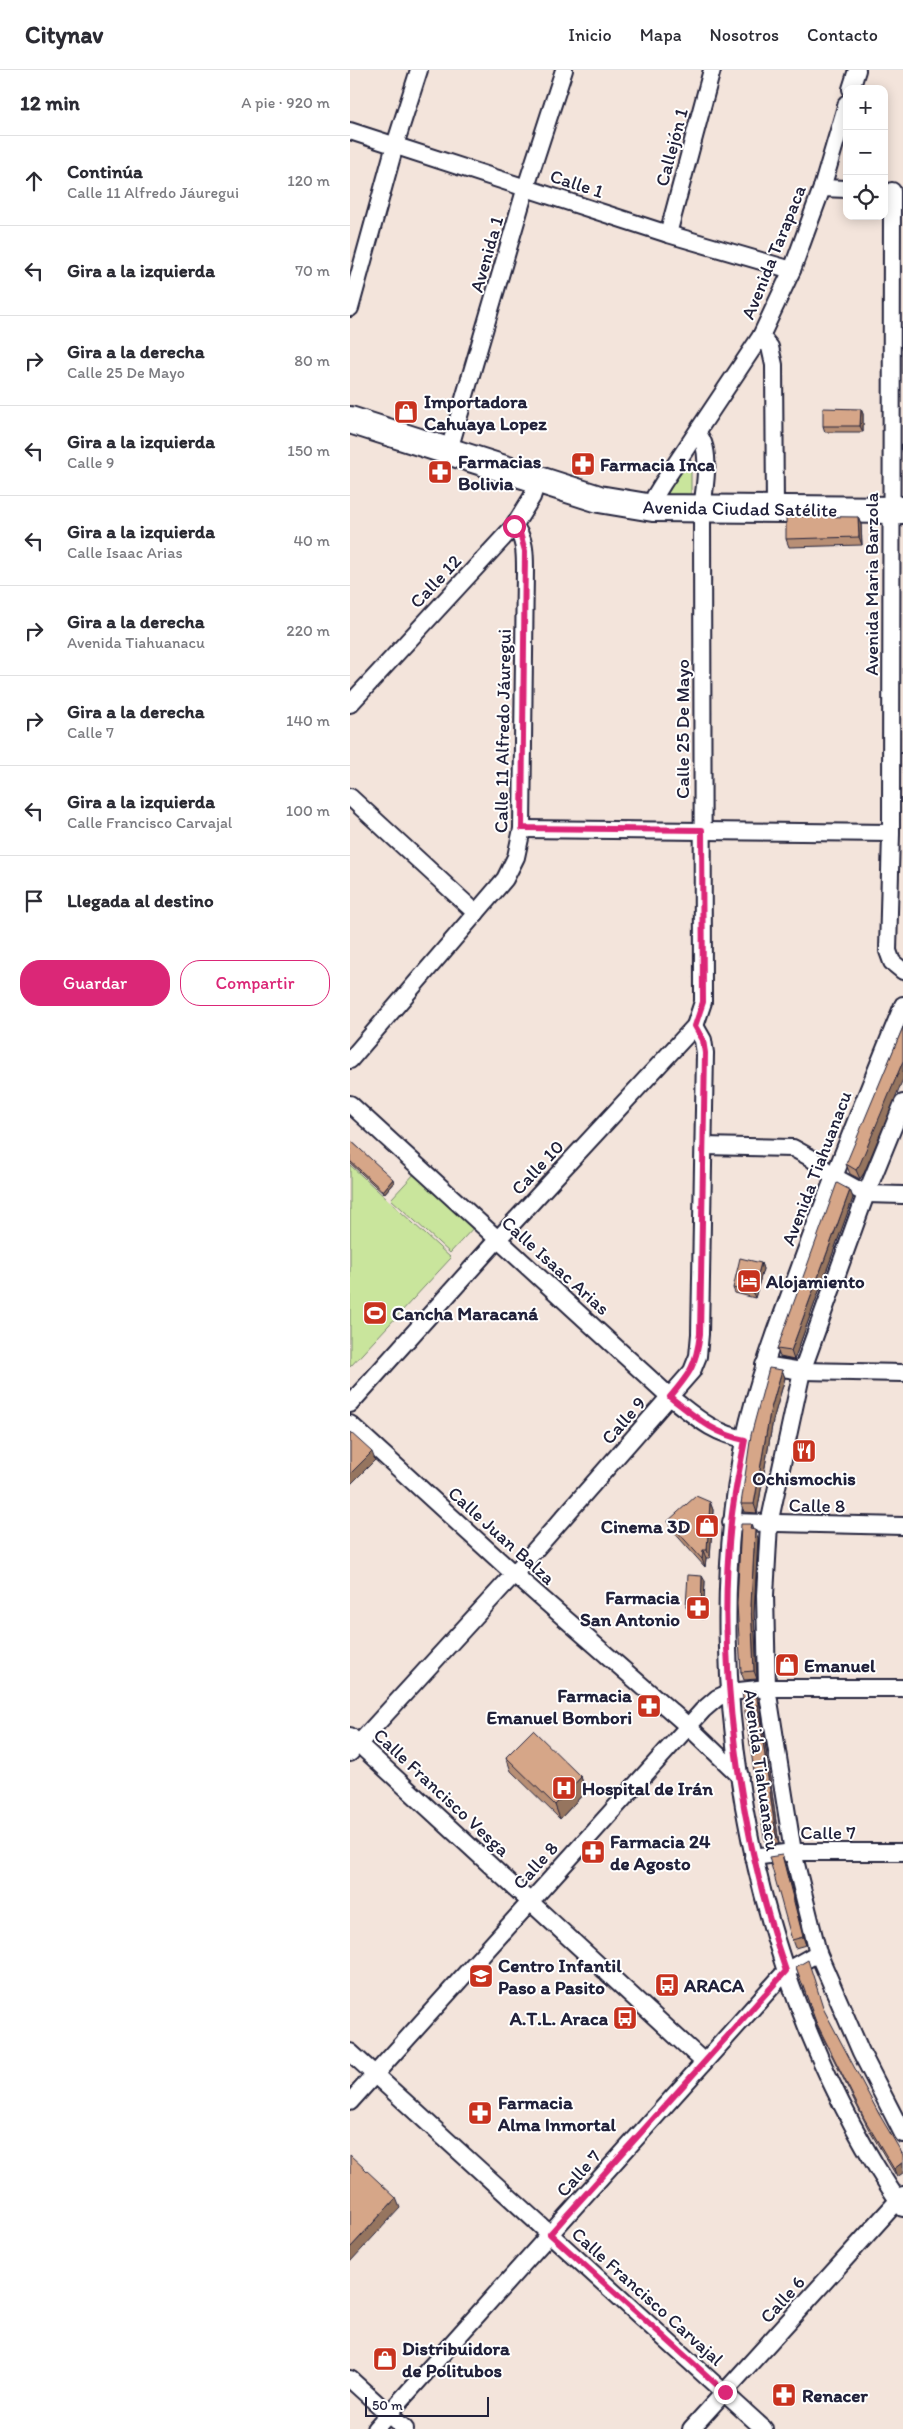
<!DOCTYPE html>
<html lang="es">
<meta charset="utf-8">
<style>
body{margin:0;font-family:Itim,sans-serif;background:#f7f7f7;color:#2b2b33}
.controls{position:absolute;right:15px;top:15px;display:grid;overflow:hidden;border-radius:10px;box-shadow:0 2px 12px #0003}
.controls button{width:45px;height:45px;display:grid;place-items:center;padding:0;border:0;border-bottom:1px solid #e1e1e2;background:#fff;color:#2b2b33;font:25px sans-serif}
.scale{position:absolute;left:15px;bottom:12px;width:124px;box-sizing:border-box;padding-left:5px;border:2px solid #22223b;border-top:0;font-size:14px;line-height:18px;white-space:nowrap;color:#22223b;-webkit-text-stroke:4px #fff;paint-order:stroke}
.stop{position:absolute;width:15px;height:15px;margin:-11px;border:4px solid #db2777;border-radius:50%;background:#fff}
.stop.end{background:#db2777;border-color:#fff;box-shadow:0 1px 5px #0008}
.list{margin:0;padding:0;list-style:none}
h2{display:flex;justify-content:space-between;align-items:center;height:65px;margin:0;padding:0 20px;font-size:21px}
h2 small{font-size:16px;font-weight:400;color:#7c7c81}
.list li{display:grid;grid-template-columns:32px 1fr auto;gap:15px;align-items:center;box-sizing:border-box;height:90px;padding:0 20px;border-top:1px solid #e1e1e2}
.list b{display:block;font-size:19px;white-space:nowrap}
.list p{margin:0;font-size:16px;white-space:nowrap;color:#7c7c81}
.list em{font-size:16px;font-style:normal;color:#7c7c81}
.actions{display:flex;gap:10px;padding:15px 20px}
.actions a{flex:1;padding:11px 0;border:1px solid #db2777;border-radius:20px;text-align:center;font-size:18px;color:#db2777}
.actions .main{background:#db2777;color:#fff}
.icon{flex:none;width:28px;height:28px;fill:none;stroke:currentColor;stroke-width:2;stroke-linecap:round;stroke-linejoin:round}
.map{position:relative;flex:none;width:553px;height:2359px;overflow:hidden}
header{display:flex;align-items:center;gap:30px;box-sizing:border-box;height:70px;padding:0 25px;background:#fff;border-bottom:1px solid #e1e1e2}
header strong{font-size:24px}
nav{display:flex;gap:28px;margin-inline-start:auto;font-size:18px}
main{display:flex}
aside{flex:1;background:#fff}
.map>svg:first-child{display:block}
.green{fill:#c9e59c;stroke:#76846c}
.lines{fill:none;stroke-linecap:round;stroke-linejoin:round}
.street-casing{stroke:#22223b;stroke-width:20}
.primary-casing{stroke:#22223b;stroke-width:30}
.street{stroke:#fff;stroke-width:16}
.primary{stroke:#fff;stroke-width:26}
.wall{fill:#b88f75;stroke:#22223b}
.shaded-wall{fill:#96745f;stroke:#22223b}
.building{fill:#d6a688;stroke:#22223b}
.route{stroke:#db2777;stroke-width:6}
.labels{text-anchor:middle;stroke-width:4;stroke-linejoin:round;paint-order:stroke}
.street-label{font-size:19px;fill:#22223b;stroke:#fff}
.poi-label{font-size:19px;font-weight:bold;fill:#22223b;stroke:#fff;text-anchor:start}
</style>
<header>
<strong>Citynav</strong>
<nav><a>Inicio</a><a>Mapa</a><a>Nosotros</a><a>Contacto</a></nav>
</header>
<main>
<aside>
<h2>12 min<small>A pie · 920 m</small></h2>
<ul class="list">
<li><svg class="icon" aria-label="ahead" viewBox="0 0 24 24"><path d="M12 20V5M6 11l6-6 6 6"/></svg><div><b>Continúa</b><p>Calle 11 Alfredo Jáuregui</p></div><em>120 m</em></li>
<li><svg class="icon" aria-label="left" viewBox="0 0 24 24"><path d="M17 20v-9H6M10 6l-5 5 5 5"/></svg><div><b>Gira a la izquierda</b></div><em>70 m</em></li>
<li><svg class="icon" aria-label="right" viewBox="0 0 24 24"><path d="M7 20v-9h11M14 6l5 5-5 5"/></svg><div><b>Gira a la derecha</b><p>Calle 25 De Mayo</p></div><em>80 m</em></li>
<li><svg class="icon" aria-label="left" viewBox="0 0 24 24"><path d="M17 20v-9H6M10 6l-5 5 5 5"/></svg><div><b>Gira a la izquierda</b><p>Calle 9</p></div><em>150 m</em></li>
<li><svg class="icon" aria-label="left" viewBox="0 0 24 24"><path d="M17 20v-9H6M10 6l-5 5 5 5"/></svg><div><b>Gira a la izquierda</b><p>Calle Isaac Arias</p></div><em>40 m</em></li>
<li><svg class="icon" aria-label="right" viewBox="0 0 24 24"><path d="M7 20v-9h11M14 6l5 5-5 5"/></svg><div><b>Gira a la derecha</b><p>Avenida Tiahuanacu</p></div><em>220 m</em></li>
<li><svg class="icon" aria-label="right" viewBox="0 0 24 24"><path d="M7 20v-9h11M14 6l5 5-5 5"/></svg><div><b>Gira a la derecha</b><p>Calle 7</p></div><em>140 m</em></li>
<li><svg class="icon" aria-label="left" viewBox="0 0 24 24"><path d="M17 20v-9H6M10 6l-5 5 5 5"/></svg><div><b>Gira a la izquierda</b><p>Calle Francisco Carvajal</p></div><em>100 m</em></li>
<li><svg class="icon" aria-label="arrive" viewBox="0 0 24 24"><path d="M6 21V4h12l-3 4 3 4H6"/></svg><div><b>Llegada al destino</b></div></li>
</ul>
<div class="actions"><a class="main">Guardar</a><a>Compartir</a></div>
</aside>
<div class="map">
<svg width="553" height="2359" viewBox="0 0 553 2359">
<rect width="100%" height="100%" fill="#f3e4db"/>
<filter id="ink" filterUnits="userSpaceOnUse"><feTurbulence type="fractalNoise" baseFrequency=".02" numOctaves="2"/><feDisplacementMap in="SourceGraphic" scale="10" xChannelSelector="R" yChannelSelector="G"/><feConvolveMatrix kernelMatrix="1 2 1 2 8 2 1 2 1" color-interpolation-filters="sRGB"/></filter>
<g filter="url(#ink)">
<g class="green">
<path d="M 341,390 L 341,428 L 314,426 Z"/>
<path d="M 0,1095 L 101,1188 L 0,1297 Z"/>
<path d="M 66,1102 L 125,1156 L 100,1183 L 41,1129 Z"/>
</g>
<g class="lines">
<defs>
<g id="street">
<path d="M 501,19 L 507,0"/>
<path d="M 0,61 L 318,164 L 442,200"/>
<path d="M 472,118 L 497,119"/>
<path d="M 542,121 L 541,763 L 538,881 L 542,892 L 553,901"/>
<path d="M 318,164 L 362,0"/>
<path d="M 0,238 L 45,75 L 69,0"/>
<path d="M 411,266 L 420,277 L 424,295 L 425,440"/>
<path d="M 99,380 L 176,117 L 214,0"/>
<path d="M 303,438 L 305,426 L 313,413 L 411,266 L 442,200 L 472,118 L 497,33"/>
<path d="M 0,634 L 164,456 L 182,427 L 188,408"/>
<path d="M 0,727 L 126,843"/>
<path d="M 172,759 L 541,763"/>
<path d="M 553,935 C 516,1025 479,1116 446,1208 C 426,1261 406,1315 394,1371 C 345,1625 407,1925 553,2138"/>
<path d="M 0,990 L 155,809 L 166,787 L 172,759 L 175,499 C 175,483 175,468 164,456"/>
<path d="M 553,1033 L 516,1124 L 452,1301 L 419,1454 L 415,1525 L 417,1618 L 443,1782 L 468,1883 L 511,1982 L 553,2064"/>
<path d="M 0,1034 L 320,1327 C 346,1347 362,1363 395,1369"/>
<path d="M 354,1076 L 443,1078 L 461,1088 L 483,1106 L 516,1124 L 553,1125"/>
<path d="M 414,1295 L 452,1301 L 553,1303"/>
<path d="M 0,1334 L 148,1169 L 345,956 L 353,932 L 352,440 C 354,419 363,378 347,363"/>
<path d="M 0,1354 L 164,1504 L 339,1657 L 390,1706"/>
<path d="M 381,1452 L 553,1456"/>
<path d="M 0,1666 L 354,1992"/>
<path d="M 0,1683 L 164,1504 L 342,1301 L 348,1286 L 350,1264 L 355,983 L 353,970 L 345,956"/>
<path d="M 403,1787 L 443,1782 L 553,1782"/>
<path d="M 0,1982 L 414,2359"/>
<path d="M 0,2032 L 353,1640 L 367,1628 L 380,1622 L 417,1618 L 553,1618"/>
<path d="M 0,2309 L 55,2359"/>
<path d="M 25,2359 L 436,1901 L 468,1883"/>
<path d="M 341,2359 L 553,2125"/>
</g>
<path id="primary" d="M 0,350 L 249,429 L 303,438 L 553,440"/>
</defs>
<use href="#street" class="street-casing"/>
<use href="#primary" class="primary-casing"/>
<use href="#street" class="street"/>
<use href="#primary" class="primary"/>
</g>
<g class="wall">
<path d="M 511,339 L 513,344 L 513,362 L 475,362 L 473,356 Z"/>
<path d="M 508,447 L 511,455 L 512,475 L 439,477 L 436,469 Z"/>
<path d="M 0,1070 L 44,1112 L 34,1124 L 0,1093 Z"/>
<path d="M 496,1094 L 514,1103 L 510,1109 L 500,1104 Z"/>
<path d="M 500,1120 L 503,1128 L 444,1290 L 430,1287 L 427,1279 Z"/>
<path d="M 411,1193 L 413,1199 L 405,1228 L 385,1223 L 383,1218 Z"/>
<path d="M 432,1300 L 435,1308 L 423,1350 L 407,1443 L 394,1442 L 391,1434 Z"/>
<path d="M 360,1432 L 363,1440 L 360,1488 L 356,1488 L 355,1497 L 321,1459 L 318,1451 Z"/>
<path d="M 401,1454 L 403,1460 L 408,1468 L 404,1543 L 407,1609 L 394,1610 L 391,1602 Z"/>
<path d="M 355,1511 L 353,1549 L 338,1541 L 336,1536 Z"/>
<path d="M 409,1629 L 429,1774 L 417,1775 L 414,1767 Z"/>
<path d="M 156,1687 L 231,1707 L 236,1721 L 210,1749 L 161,1701 Z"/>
<path d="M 432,1785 L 435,1793 L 456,1875 L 445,1878 L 442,1870 Z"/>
<path d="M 446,1897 L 529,2044 L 547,2107 L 518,2058 L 469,1960 Z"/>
</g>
<g class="shaded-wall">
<path d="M 511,339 L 513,344 L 513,362 L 510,356 Z"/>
<path d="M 508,447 L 511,455 L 512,475 L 509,467 Z"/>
<path d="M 553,991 L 553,1009 L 514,1103 L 510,1109 L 506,1100 Z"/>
<path d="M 43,1109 L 44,1112 L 34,1124 L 33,1121 Z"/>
<path d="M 500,1120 L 503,1128 L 444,1290 L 441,1281 Z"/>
<path d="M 411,1193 L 413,1199 L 405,1228 L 403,1223 Z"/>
<path d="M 432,1300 L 435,1308 L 423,1350 L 407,1443 L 404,1434 L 420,1342 Z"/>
<path d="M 22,1382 L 25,1390 L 0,1415 L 0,1404 Z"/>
<path d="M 360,1432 L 363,1440 L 360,1488 L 357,1480 Z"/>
<path d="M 405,1460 L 408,1468 L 404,1543 L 407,1609 L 404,1601 L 401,1535 Z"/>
<path d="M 353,1480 L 356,1488 L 355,1497 L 352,1489 Z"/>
<path d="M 352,1506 L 355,1511 L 353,1549 L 351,1543 Z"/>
<path d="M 406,1621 L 409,1629 L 429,1774 L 426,1766 Z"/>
<path d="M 231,1707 L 236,1721 L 210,1749 L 205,1735 Z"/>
<path d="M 432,1785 L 435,1793 L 456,1875 L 453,1867 Z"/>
<path d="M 553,2092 L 553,2103 L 547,2107 L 544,2099 Z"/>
<path d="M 46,2128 L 50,2138 L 0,2192 L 0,2178 Z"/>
</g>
<g class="building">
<path d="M 473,338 L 511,339 L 510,356 L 473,356 Z"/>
<path d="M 436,446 L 508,447 L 509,467 L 436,469 Z"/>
<path d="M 553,957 L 553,991 L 510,1094 L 506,1100 L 496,1094 Z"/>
<path d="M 0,1070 L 43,1109 L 33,1121 L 0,1091 Z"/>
<path d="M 487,1113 L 500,1120 L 441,1281 L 427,1279 Z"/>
<path d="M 390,1188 L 411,1193 L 403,1223 L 383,1218 Z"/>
<path d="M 419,1298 L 432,1300 L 420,1342 L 404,1434 L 391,1434 L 401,1365 Z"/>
<path d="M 0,1362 L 22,1382 L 0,1404 Z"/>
<path d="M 346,1426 L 360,1432 L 357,1480 L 353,1480 L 352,1489 L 318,1451 Z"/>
<path d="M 391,1454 L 401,1454 L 400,1459 L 405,1460 L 401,1535 L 404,1601 L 391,1602 L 387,1534 Z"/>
<path d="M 338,1505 L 352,1506 L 351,1543 L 336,1536 Z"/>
<path d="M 406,1621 L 426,1766 L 414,1767 L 392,1622 Z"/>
<path d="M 183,1660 L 231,1707 L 205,1735 L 156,1687 Z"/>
<path d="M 432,1785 L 453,1867 L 442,1870 L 419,1787 Z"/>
<path d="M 458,1890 L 474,1940 L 529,2044 L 553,2085 L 553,2092 L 544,2099 L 515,2050 L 466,1952 L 446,1897 Z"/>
<path d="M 0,2085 L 46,2128 L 0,2178 Z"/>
</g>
</g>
<g class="lines" filter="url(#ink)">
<path class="route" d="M 164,456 L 170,463 L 175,481 L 172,758 L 352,760 L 353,932 L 345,956 L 353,970 L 355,983 L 350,1264 C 346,1296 340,1303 320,1327 C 346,1347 362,1363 395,1370 C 390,1397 384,1424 381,1452 C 366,1595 389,1765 436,1901 L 200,2164 L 375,2322"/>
</g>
<defs>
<symbol id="shop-square" viewBox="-11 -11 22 22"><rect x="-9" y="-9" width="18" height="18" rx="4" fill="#c8321e" stroke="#fff"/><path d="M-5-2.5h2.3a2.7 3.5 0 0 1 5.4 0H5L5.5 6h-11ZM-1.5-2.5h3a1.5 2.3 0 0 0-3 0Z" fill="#fff"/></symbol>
<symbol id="pharmacy-square" viewBox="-11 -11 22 22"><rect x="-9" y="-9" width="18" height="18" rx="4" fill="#c8321e" stroke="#fff"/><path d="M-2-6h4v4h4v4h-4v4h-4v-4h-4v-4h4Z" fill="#fff"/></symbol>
<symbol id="hotel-square" viewBox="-11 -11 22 22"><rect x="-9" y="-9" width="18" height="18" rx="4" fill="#c8321e" stroke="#fff"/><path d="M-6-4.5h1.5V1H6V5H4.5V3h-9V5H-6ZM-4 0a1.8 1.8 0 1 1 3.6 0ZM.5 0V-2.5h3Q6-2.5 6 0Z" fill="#fff"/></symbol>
<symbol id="stadium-square" viewBox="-11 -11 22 22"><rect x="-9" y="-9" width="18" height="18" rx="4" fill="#c8321e" stroke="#fff"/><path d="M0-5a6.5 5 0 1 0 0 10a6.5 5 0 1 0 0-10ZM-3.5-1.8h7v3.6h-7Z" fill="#fff"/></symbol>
<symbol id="restaurant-square" viewBox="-11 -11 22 22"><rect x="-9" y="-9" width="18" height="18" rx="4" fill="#c8321e" stroke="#fff"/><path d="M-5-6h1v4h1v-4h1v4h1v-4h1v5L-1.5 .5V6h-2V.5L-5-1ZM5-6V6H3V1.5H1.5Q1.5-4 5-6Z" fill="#fff"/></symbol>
<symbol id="hospital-square" viewBox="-11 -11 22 22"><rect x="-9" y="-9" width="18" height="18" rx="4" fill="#c8321e" stroke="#fff"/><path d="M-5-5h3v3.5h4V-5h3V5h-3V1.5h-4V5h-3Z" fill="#fff"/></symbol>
<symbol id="school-square" viewBox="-11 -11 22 22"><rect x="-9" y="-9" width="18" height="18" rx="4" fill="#c8321e" stroke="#fff"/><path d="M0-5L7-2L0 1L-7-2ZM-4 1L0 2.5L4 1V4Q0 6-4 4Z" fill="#fff"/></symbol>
<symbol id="bus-square" viewBox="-11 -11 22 22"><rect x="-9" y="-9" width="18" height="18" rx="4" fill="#c8321e" stroke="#fff"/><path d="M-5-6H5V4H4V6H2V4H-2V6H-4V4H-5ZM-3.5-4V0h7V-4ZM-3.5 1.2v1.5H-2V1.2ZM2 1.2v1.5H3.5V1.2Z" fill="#fff"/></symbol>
</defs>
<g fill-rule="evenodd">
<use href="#shop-square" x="42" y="328" width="28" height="28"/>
<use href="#pharmacy-square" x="219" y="380" width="28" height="28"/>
<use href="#pharmacy-square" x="76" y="388" width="28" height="28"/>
<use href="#hotel-square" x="385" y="1197" width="28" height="28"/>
<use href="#stadium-square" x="11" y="1229" width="28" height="28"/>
<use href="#restaurant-square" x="440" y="1367" width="28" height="28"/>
<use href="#shop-square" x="343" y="1442" width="28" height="28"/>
<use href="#pharmacy-square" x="334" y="1524" width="28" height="28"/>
<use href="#shop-square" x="423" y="1581" width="28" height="28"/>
<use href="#pharmacy-square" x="285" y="1622" width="28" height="28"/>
<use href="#hospital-square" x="200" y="1704" width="28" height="28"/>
<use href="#pharmacy-square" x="229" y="1768" width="28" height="28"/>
<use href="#school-square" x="117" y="1892" width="28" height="28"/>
<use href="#bus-square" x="303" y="1901" width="28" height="28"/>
<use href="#bus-square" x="261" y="1934" width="28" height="28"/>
<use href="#pharmacy-square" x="116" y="2029" width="28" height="28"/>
<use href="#shop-square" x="21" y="2275" width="28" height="28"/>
<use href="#pharmacy-square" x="420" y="2311" width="28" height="28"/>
</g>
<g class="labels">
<g class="street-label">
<text transform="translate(321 77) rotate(-75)" y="7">Callejón 1</text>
<text transform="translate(227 113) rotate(18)" y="7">Calle 1</text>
<text transform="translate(423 182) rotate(-68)" y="7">Avenida Tarapaca</text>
<text transform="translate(136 184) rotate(-74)" y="7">Avenida 1</text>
<text transform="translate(390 438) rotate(1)" y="7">Avenida Ciudad Satélite</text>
<text transform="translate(85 511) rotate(-47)" y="7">Calle 12</text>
<text transform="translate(521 514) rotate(-90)" y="7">Avenida Maria Barzola</text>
<text transform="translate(332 659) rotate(-90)" y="7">Calle 25 De Mayo</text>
<text transform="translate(152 661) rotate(-89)" y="7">Calle 11 Alfredo Jáuregui</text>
<text transform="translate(187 1097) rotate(-47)" y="7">Calle 10</text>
<text transform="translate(466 1098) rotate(-69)" y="7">Avenida Tiahuanacu</text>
<text transform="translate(206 1195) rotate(42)" y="7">Calle Isaac Arias</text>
<text transform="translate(273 1350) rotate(-49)" y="7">Calle 9</text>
<text transform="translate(467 1435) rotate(1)" y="7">Calle 8</text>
<text transform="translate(152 1465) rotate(42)" y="7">Calle Juan Balza</text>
<text transform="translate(412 1700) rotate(82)" y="7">Avenida Tiahuanacu</text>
<text transform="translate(92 1722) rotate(43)" y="7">Calle Francisco Vesga</text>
<text x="478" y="1769">Calle 7</text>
<text transform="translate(185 1795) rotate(-48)" y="7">Calle 8</text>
<text transform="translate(228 2103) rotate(-48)" y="7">Calle 7</text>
<text transform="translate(298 2226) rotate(42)" y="7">Calle Francisco Carvajal</text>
<text transform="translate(432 2229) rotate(-48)" y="7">Calle 6</text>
</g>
<g class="poi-label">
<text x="74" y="338">Importadora<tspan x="74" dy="22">Cahuaya Lopez</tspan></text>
<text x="108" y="398">Farmacias<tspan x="108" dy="22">Bolivia</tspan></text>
<text x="250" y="401">Farmacia Inca</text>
<text x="416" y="1218">Alojamiento</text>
<text x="42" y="1250">Cancha Maracaná</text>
<text x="454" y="1415" text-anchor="middle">Ochismochis</text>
<text x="340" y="1463" text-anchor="end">Cinema 3D</text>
<text x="330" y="1534" text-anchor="end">Farmacia<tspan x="330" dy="22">San Antonio</tspan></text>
<text x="454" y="1602">Emanuel</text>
<text x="282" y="1632" text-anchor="end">Farmacia<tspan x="282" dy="22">Emanuel Bombori</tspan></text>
<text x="232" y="1725">Hospital de Irán</text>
<text x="260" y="1778">Farmacia 24<tspan x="260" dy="22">de Agosto</tspan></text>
<text x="148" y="1902">Centro Infantil<tspan x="148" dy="22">Paso a Pasito</tspan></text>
<text x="334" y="1922">ARACA</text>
<text x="258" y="1955" text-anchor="end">A.T.L. Araca</text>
<text x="148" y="2039">Farmacia<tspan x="148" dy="22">Alma Inmortal</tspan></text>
<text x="52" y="2285">Distribuidora<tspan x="52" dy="22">de Politubos</tspan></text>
<text x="452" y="2332">Renacer</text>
</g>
</g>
</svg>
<div class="controls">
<button>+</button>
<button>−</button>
<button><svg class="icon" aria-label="locate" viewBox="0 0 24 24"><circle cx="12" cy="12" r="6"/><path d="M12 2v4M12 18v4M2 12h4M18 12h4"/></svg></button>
</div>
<div class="scale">50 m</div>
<div class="stop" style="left:164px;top:456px"></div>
<div class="stop end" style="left:375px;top:2322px"></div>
</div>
</main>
